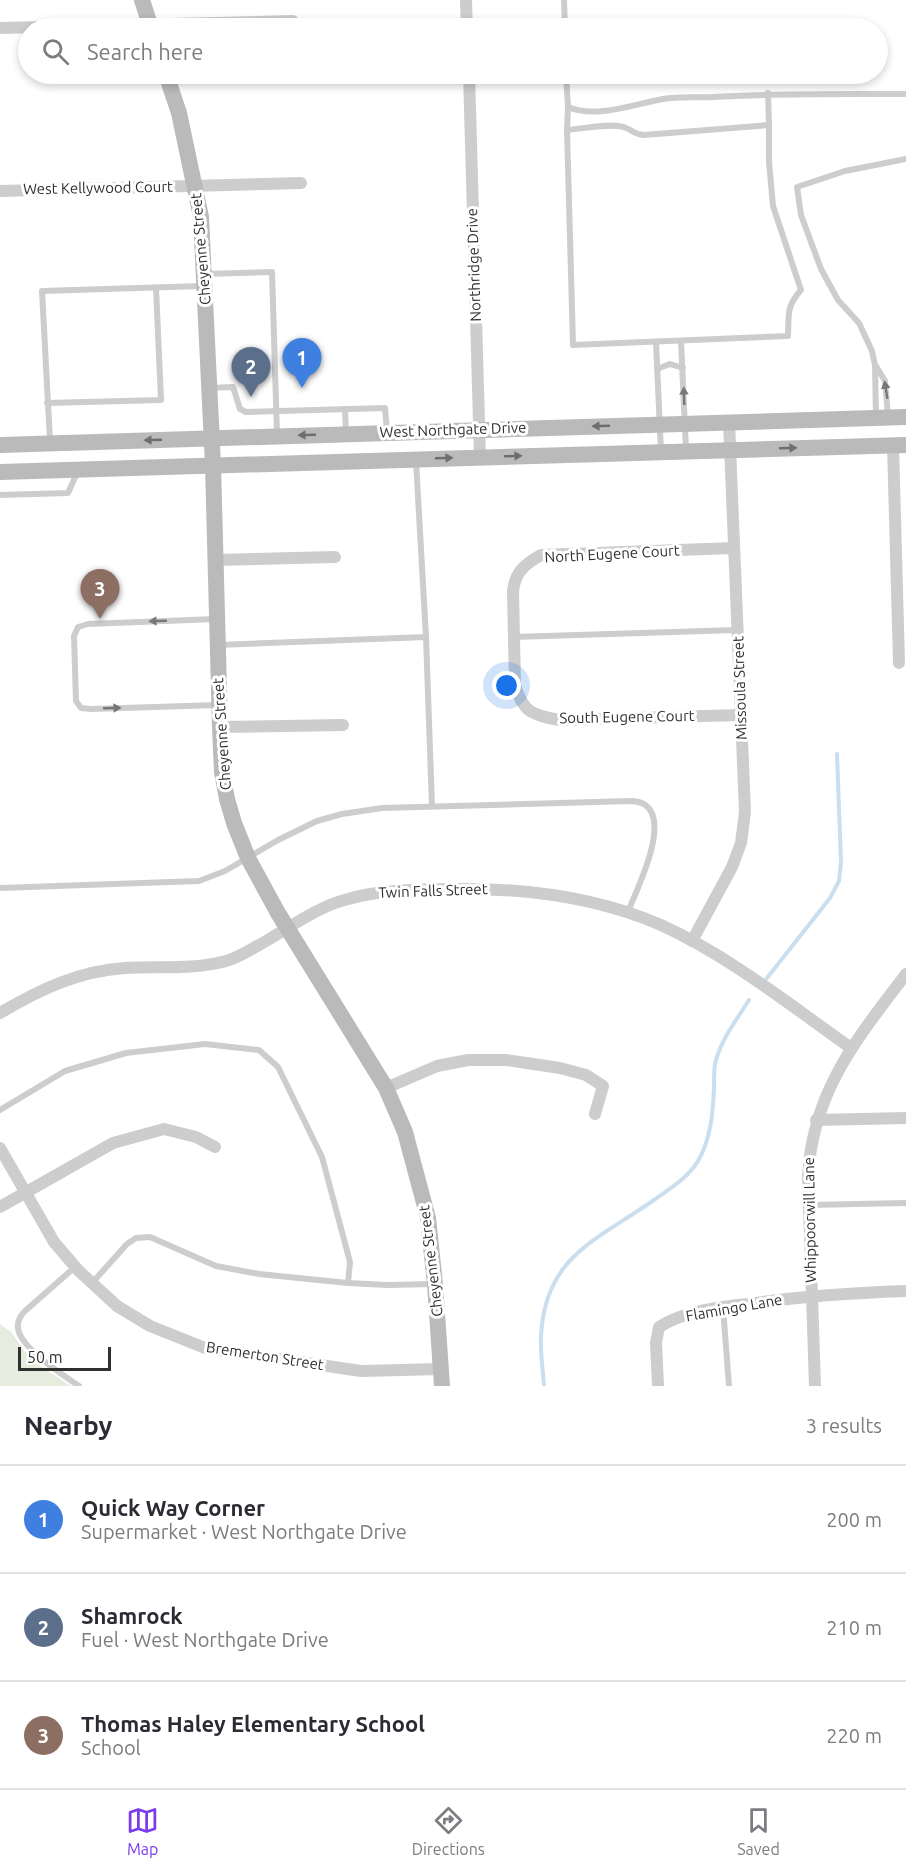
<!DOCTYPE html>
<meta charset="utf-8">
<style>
body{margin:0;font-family:Ubuntu,sans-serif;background:#f7f7f7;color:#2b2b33}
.scale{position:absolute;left:18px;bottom:15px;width:93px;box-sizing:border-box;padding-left:6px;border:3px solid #303030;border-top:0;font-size:16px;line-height:21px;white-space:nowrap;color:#303030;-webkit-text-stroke:4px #fff;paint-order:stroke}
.you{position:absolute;left:507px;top:686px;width:21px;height:21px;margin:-15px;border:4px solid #fff;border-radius:50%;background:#1a73e8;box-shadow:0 0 0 9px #1a73e833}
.badge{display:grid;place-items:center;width:39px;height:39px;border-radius:50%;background:#7c3aed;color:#fff;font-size:20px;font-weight:700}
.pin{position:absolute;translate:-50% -50px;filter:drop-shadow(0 2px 3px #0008)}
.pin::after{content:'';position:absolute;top:32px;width:21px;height:18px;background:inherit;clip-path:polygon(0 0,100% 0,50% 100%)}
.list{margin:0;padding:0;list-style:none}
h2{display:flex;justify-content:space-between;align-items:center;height:78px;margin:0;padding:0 24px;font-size:26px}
h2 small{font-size:20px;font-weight:400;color:#7c7c81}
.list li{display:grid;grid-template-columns:39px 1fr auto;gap:18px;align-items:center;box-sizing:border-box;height:108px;padding:0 24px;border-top:2px solid #e1e1e2}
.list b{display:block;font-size:22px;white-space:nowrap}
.list p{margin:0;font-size:20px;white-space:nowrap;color:#7c7c81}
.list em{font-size:20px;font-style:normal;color:#7c7c81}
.icon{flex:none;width:33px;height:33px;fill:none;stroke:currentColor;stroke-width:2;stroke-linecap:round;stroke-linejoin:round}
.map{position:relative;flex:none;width:906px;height:1386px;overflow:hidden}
.search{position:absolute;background:#fff;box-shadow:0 3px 9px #0003;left:18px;right:18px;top:18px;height:66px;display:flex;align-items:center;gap:15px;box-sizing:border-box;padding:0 21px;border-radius:33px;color:#7c7c81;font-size:22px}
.sheet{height:402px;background:#fff}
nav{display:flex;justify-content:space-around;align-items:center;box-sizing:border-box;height:84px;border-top:2px solid #e1e1e2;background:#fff;font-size:16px;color:#7c7c81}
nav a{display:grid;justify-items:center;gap:3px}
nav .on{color:#7c3aed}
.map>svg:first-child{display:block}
.green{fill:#e6edde}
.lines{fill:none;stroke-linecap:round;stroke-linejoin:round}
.stream{stroke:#cadeed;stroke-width:4}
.lane{stroke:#cdcdcd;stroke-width:6}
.street{stroke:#cdcdcd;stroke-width:12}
.secondary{stroke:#bababa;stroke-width:16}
.oneway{fill:#777}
.oneway2{fill:#6e6e6e}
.labels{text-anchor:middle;stroke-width:6;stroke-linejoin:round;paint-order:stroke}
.street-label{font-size:15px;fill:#303030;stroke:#fff}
</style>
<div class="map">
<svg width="906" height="1386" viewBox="0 0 906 1386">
<rect width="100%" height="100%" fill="#fff"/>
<path class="green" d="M 0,1324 L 11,1332 L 31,1360 L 71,1386 L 0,1386 Z"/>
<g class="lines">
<g class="stream">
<path d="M 767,978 L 830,898 L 839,881 L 841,862 L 837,754"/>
<path d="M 544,1386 C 543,1370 540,1352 541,1336 C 545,1256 597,1240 654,1200 C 669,1189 688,1178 698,1161 C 711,1139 713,1112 714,1087 C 714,1079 714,1071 715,1064 C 720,1041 737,1019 749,1000"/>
</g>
<g class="lane">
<path d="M 564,0 L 565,28"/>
<path d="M 566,74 L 568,107 C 595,119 635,104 663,99 C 679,96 697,98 713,97 C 777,93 842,94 906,94"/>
<path d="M 768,93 L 769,125"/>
<path d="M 769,125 L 769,162 L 773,206 L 801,290 C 786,307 789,314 788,336 L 573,345 L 567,130 C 581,129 614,122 626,128 C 634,131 633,134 644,135 Z"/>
<path d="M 567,130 L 568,107"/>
<path d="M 205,274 L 272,272 L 277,434"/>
<path d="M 681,341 L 686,450"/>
<path d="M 656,342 L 661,452"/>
<path d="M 876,366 L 885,381 L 888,416"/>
<path d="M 657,369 L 670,364 L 683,368"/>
<path d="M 210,388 L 233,387 L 240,409 L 246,412 L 385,408 L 387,431"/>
<path d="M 47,403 L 161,400 L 156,288"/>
<path d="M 345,409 L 346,433"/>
<path d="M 876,417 L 875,365 L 872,351 L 859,323 L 838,300 L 821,269 L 801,215 L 797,187 L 845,171 L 906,159"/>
<path d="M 50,441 L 42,291 L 202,286"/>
<path d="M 416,461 L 426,637"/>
<path d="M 0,495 L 68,493 L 78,471"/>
<path d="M 216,619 L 88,624 L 78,627 L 74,636 L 76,701 L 81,708 L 91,709 L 218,705"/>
<path d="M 513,637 L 737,630"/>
<path d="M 218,645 L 426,637 L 432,806"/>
<path d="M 0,888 L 199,881 L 225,871 L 278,840 L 317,821 L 342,814 L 382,808 L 630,801 C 634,801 640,802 644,804 C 672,821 636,891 627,914"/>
<path d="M 0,1110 L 65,1071 L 126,1053 L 205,1044 L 259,1050 L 278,1067 L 322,1157 L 350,1262 L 348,1283 L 387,1285 L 435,1284"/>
<path d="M 809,1205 L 906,1203"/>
<path d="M 75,1267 L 25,1311 C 20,1316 17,1321 18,1328 C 20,1348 63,1375 79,1386"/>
<path d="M 92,1283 L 127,1244 L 136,1238 L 150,1237 L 216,1266 L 259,1274 L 348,1283"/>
<path d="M 723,1307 L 729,1386"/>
</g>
<g class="street">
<path d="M 466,0 L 467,28"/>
<path d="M 0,28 L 293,21"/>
<path d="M 469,74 L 480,457"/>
<path d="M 0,191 L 301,183"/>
<path d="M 893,445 L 899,663"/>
<path d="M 734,548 L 541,555 C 525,564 515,572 513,591 L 515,685 C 523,713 533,715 560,720 L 741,715"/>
<path d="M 216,560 L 335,557"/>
<path d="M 220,727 L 343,725"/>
<path d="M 692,941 L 732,867 L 741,843 L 745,812 L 729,422"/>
<path d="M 0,1013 C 39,990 78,971 125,968 C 158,966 193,970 226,961 C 237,958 248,951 259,945 C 288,929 316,907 348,899 C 383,889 418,890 454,889 C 524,888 596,897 661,925 C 729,956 790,1005 851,1048"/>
<path d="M 386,1088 L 437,1066 L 468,1060 L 506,1060 L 560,1068 L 586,1075 L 603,1086 L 595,1114"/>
<path d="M 816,1120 L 906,1118"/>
<path d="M 0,1148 L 54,1242 L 78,1270 L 117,1306 L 150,1326 L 205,1348 L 361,1371 L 441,1369"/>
<path d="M 0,1207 L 113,1143 L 164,1129 L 196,1137 L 215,1147"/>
<path d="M 658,1386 L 656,1343 L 659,1327 C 684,1311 719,1307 748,1304 C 801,1296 852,1293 906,1291"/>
<path d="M 815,1386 L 808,1176 C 813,1090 857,1039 906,974"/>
</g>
<g class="secondary">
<path d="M 142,0 L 151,28"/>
<path d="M 166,74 L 179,113 L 201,217 L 213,465 L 220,727 L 222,772 L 227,799 L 234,823 L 248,858 L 278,913 L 386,1088 L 405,1132 L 428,1218 L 435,1284 L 442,1386"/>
<path d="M 0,445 L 906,417"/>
<path d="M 0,472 L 906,445"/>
</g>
</g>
<defs><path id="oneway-solid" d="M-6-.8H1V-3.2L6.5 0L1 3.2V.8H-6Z" transform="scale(1.5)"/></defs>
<g class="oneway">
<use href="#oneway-solid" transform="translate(886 390) rotate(-99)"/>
<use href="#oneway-solid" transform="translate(684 396) rotate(-92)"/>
<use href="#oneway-solid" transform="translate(158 621) rotate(178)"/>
<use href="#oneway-solid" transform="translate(112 708) rotate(-2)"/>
</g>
<g class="oneway2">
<use href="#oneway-solid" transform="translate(601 426) rotate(178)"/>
<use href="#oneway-solid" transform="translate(307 435) rotate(178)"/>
<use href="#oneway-solid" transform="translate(153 440) rotate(178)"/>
<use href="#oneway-solid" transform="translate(788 448) rotate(-2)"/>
<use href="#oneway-solid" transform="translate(513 456) rotate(-2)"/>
<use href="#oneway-solid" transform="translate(444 458) rotate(-2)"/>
</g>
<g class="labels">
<g class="street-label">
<text transform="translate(98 188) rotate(-1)" y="5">West Kellywood Court</text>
<text transform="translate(201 249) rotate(-95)" y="5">Cheyenne Street</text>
<text transform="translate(474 265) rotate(-92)" y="5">Northridge Drive</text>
<text transform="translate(453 430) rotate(-2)" y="5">West Northgate Drive</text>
<text transform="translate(612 554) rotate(-3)" y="5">North Eugene Court</text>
<text transform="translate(740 688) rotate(-92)" y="5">Missoula Street</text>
<text transform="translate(627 717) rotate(-1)" y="5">South Eugene Court</text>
<text transform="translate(222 734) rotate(-94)" y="5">Cheyenne Street</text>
<text transform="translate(433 891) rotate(-2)" y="5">Twin Falls Street</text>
<text transform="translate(810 1220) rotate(-91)" y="5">Whippoorwill Lane</text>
<text transform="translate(431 1261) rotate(-97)" y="5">Cheyenne Street</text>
<text transform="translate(734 1308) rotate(-10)" y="5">Flamingo Lane</text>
<text transform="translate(265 1356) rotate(9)" y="5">Bremerton Street</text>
</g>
</g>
</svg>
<div class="scale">50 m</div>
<div class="you"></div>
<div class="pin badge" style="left:302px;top:388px;background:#3f7fe0">1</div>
<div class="pin badge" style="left:251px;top:397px;background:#5c6f8a">2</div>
<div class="pin badge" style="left:100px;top:619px;background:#8d6e63">3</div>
<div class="search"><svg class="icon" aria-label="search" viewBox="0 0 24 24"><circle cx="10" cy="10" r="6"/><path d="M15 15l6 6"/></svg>Search here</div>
</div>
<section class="sheet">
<h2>Nearby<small>3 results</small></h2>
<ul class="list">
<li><span class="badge" style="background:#3f7fe0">1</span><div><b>Quick Way Corner</b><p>Supermarket · West Northgate Drive</p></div><em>200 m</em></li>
<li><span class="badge" style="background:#5c6f8a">2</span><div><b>Shamrock</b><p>Fuel · West Northgate Drive</p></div><em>210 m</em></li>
<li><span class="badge" style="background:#8d6e63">3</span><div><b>Thomas Haley Elementary School</b><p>School</p></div><em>220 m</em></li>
</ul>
</section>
<nav>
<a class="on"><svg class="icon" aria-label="map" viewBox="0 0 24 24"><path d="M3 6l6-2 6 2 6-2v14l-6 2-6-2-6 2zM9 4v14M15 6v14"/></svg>Map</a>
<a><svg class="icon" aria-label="directions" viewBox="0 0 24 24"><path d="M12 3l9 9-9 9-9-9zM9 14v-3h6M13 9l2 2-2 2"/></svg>Directions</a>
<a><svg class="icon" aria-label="saved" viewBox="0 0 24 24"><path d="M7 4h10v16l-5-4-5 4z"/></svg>Saved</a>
</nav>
